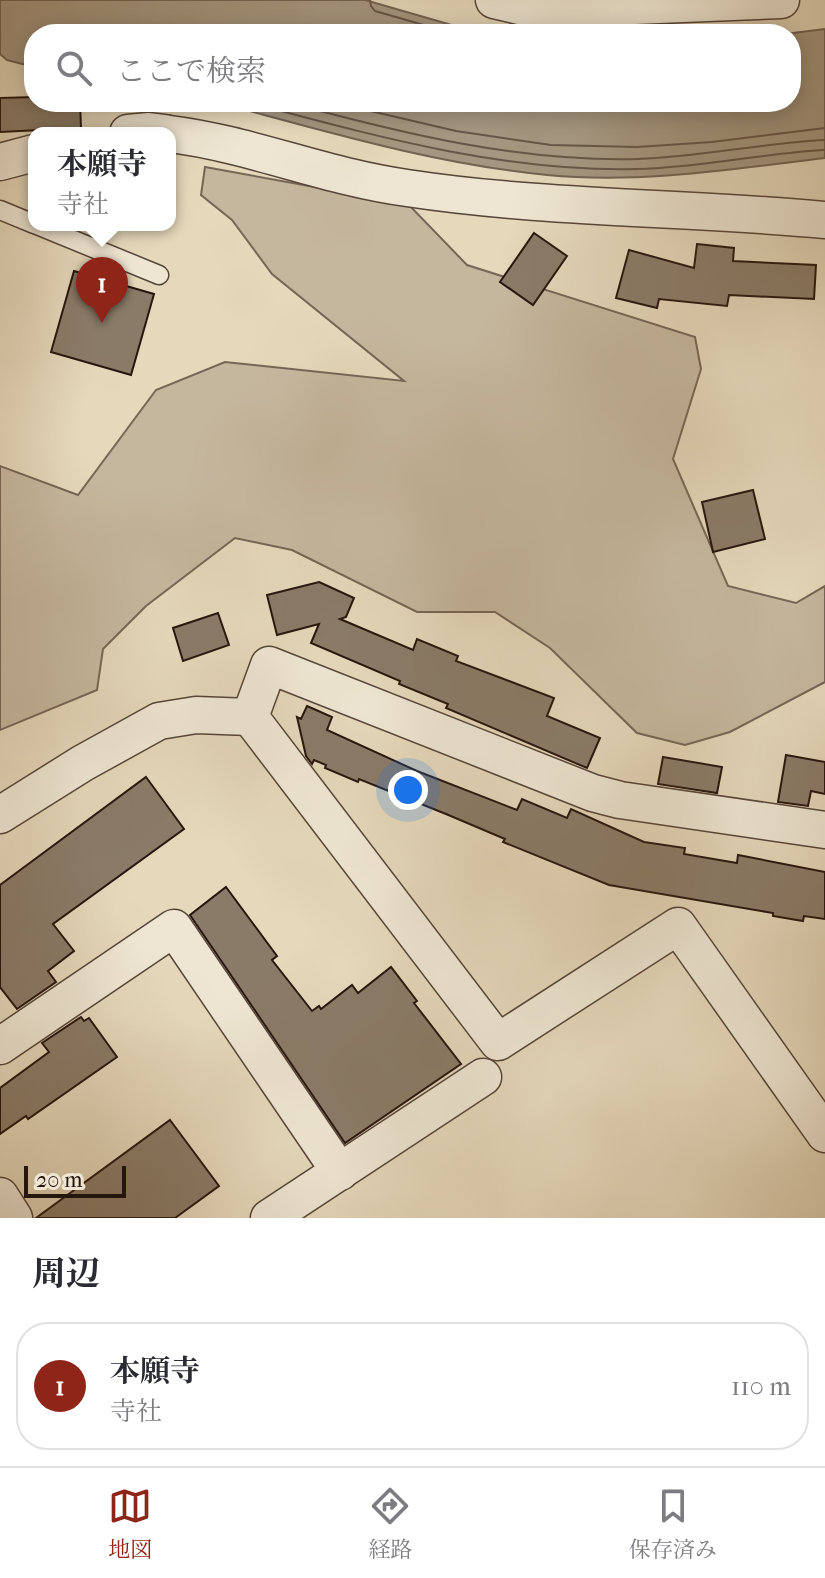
<!DOCTYPE html>
<html lang="ja">
<meta charset="utf-8">
<style>
body{margin:0;font-family:"IM FELL French Canon","Noto Serif JP",serif;background:#f7f7f7;color:#2b2b33}
.scale{position:absolute;left:24px;bottom:20px;width:102px;box-sizing:border-box;padding-left:8px;border:4px solid #27160e;border-top:0;font-size:22px;line-height:28px;white-space:nowrap;color:#27160e;-webkit-text-stroke:6px #eee6d3;paint-order:stroke}
.you{position:absolute;left:408px;top:790px;width:28px;height:28px;margin:-20px;border:6px solid #fff;border-radius:50%;background:#1a73e8;box-shadow:0 0 0 12px #1a73e833}
.badge{display:grid;place-items:center;width:52px;height:52px;border-radius:50%;background:#8f2418;color:#fff;font-size:26px;font-weight:700}
.pin{position:absolute;translate:-50% -66px;filter:drop-shadow(0 2px 4px #0008)}
.pin::after{content:'';position:absolute;top:42px;width:28px;height:24px;background:inherit;clip-path:polygon(0 0,100% 0,50% 100%)}
.popup{position:absolute;left:28px;top:127px;width:148px;height:104px;box-sizing:border-box;display:grid;place-content:center;border-radius:16px;background:#fff;filter:drop-shadow(0 2px 6px #0005);font-size:26px;white-space:nowrap;color:#7c7c81}
.popup b{font-size:30px;color:#2b2b33}
.popup::after{content:'';position:absolute;left:50%;top:100%;margin-left:-16px;border:16px solid transparent;border-top-color:#fff}
.list{margin:0;padding:0;list-style:none}
h2{display:flex;justify-content:space-between;align-items:center;height:104px;margin:0;padding:0 32px;font-size:34px}
h2 small{font-size:26px;font-weight:400;color:#7c7c81}
.list li{display:grid;grid-template-columns:52px 1fr auto;gap:24px;align-items:center;box-sizing:border-box;height:128px;margin:0 16px 16px;padding:0 16px;border:2px solid #e1e1e2;border-radius:32px}
.list b{display:block;font-size:30px;white-space:nowrap}
.list p{margin:0;font-size:26px;white-space:nowrap;color:#7c7c81}
.list em{font-size:26px;font-style:normal;color:#7c7c81}
.icon{flex:none;width:44px;height:44px;fill:none;stroke:currentColor;stroke-width:2;stroke-linecap:round;stroke-linejoin:round}
.map{position:relative;flex:none;width:825px;height:1218px;overflow:hidden}
.search{position:absolute;background:#fff;box-shadow:0 4px 20px #0003;left:24px;right:24px;top:24px;height:88px;display:flex;align-items:center;gap:20px;box-sizing:border-box;padding:0 28px;border-radius:32px;color:#7c7c81;font-size:30px}
.sheet{height:248px;background:#fff}
nav{display:flex;justify-content:space-around;align-items:center;box-sizing:border-box;height:112px;border-top:2px solid #e1e1e2;background:#fff;font-size:22px;color:#7c7c81}
nav a{display:grid;justify-items:center;gap:4px}
nav .on{color:#8f2418}
.map>svg:first-child{display:block}
.green{fill:#c5b79e;stroke:#766656;stroke-width:2}
.water{fill:#a49680;stroke:#726352;stroke-width:2}
.lines{fill:none;stroke-linecap:round;stroke-linejoin:round}
.shore{stroke:#665647;stroke-width:2}
.building{fill:#8a7b68;stroke:#27160e;stroke-width:2}
.lane-casing{stroke:#564639;stroke-width:21}
.street-casing{stroke:#564639;stroke-width:39}
.lane{stroke:#eee6d3;stroke-width:18}
.street{stroke:#eee6d3;stroke-width:36}
</style>
<div class="map">
<svg width="825" height="1218" viewBox="0 0 825 1218">
<rect width="100%" height="100%" fill="#e5d8bb"/>
<filter id="stains"><feTurbulence type="fractalNoise" baseFrequency=".0025" numOctaves="4"/><feColorMatrix values="0 0 0 0 .2 0 0 0 0 .09 0 0 0 0 .02 0 0 0 .5 -.17"/></filter>
<radialGradient id="worn" r=".72"><stop offset=".6" stop-color="#630" stop-opacity="0"/><stop offset="1" stop-color="#630" stop-opacity=".3"/></radialGradient>
<path class="green" d="M 205,167 L 408,204 L 467,265 L 695,337 L 701,369 L 673,459 L 728,586 L 796,603 L 825,586 L 825,682 L 730,732 L 685,745 L 637,733 L 550,648 L 495,612 L 417,612 L 292,550 L 235,538 L 146,606 L 103,649 L 97,690 L 0,730 L 0,466 L 78,495 L 156,390 L 225,362 L 404,381 L 272,274 L 232,220 L 201,195 Z"/>
<g class="water">
<path d="M 0,0 L 365,0 L 462,28 L 501,34 L 34,34 L 34,67 L 7,60 L 0,54 Z"/>
<path d="M 825,29 L 825,158 C 733,169 640,184 547,175 C 434,164 325,131 216,102 L 791,102 L 791,34 L 785,34 Z"/>
</g>
<g class="lines">
<g class="shore">
<path d="M 370,0 L 371,6 L 375,11 L 455,34"/>
<path d="M 247,102 C 375,136 503,172 637,169 C 700,168 762,153 825,150"/>
<path d="M 286,102 C 401,133 517,162 638,159 C 701,157 762,143 825,140"/>
<path d="M 332,102 L 456,131 L 551,145 L 637,147 L 712,142 L 825,128"/>
</g>
</g>
<g class="building">
<path d="M 34,97 L 34,102 L 80,102 L 81,128 L 0,132 L 0,98 Z"/>
<path d="M 534,233 L 567,256 L 533,305 L 500,282 Z"/>
<path d="M 697,244 L 734,248 L 733,261 L 816,265 L 814,299 L 729,295 L 727,306 L 659,299 L 657,308 L 616,298 L 629,250 L 694,268 Z"/>
<path d="M 74,271 L 154,294 L 131,375 L 51,352 Z"/>
<path d="M 753,490 L 765,539 L 713,552 L 702,502 Z"/>
<path d="M 319,582 L 354,598 L 346,617 L 340,619 L 413,650 L 417,639 L 458,656 L 456,661 L 554,698 L 547,716 L 600,738 L 587,768 L 446,708 L 448,704 L 399,684 L 400,681 L 311,643 L 319,624 L 277,635 L 267,595 Z"/>
<path d="M 218,613 L 229,645 L 183,661 L 173,628 Z"/>
<path d="M 307,706 L 332,717 L 327,730 L 417,771 L 517,810 L 522,799 L 567,818 L 571,809 L 644,842 L 685,848 L 684,854 L 737,863 L 738,855 L 825,872 L 825,919 L 804,916 L 803,921 L 773,916 L 773,913 L 609,885 L 503,842 L 505,839 L 446,814 L 359,779 L 358,782 L 325,768 L 326,765 L 314,760 L 312,764 L 306,756 L 297,717 L 301,719 Z"/>
<path d="M 786,755 L 825,762 L 825,794 L 811,791 L 808,806 L 778,802 Z"/>
<path d="M 663,757 L 722,767 L 717,793 L 658,784 Z"/>
<path d="M 146,777 L 184,829 L 53,924 L 74,951 L 48,971 L 56,982 L 17,1009 L 0,987 L 0,885 Z"/>
<path d="M 226,887 L 277,956 L 272,960 L 312,1011 L 319,1006 L 321,1009 L 352,985 L 358,993 L 391,967 L 417,1001 L 414,1003 L 461,1064 L 345,1143 L 190,915 Z"/>
<path d="M 81,1017 L 84,1021 L 89,1018 L 117,1057 L 28,1119 L 26,1116 L 0,1134 L 0,1088 L 49,1052 L 42,1043 Z"/>
<path d="M 170,1120 L 219,1186 L 175,1218 L 36,1218 Z"/>
</g>
<g class="lines">
<defs>
<g id="lane">
<path d="M 0,210 L 34,224"/>
<path d="M 37,225 L 159,275"/>
</g>
<g id="street">
<path d="M 494,0 L 536,10 L 781,0"/>
<path d="M 128,133 L 149,131 L 165,133"/>
<path d="M 170,134 C 250,144 326,177 407,188 C 545,209 686,207 825,220"/>
<path d="M 0,162 L 34,153"/>
<path d="M 250,717 L 498,1042 L 678,926 L 825,1134"/>
<path d="M 0,815 L 83,763 L 159,721 L 196,715 L 250,717 L 269,665 L 593,793 L 620,800 L 825,830"/>
<path d="M 0,1046 L 174,928 L 340,1172"/>
<path d="M 0,1196 L 14,1218"/>
<path d="M 269,1218 L 483,1077"/>
</g>
</defs>
<use href="#lane" class="lane-casing"/>
<use href="#street" class="street-casing"/>
<use href="#lane" class="lane"/>
<use href="#street" class="street"/>
</g>
<rect width="100%" height="100%" filter="url(#stains)"/>
<rect width="100%" height="100%" fill="url(#worn)"/>
</svg>
<div class="scale">20 m</div>
<div class="you"></div>
<div class="pin badge" style="left:102px;top:323px">1</div>
<div class="popup"><b>本願寺</b>寺社</div>
<div class="search"><svg class="icon" aria-label="search" viewBox="0 0 24 24"><circle cx="10" cy="10" r="6"/><path d="M15 15l6 6"/></svg>ここで検索</div>
</div>
<section class="sheet">
<h2>周辺<small></small></h2>
<ul class="list">
<li><span class="badge">1</span><div><b>本願寺</b><p>寺社</p></div><em>110 m</em></li>
</ul>
</section>
<nav>
<a class="on"><svg class="icon" aria-label="map" viewBox="0 0 24 24"><path d="M3 6l6-2 6 2 6-2v14l-6 2-6-2-6 2zM9 4v14M15 6v14"/></svg>地図</a>
<a><svg class="icon" aria-label="directions" viewBox="0 0 24 24"><path d="M12 3l9 9-9 9-9-9zM9 14v-3h6M13 9l2 2-2 2"/></svg>経路</a>
<a><svg class="icon" aria-label="saved" viewBox="0 0 24 24"><path d="M7 4h10v16l-5-4-5 4z"/></svg>保存済み</a>
</nav>
